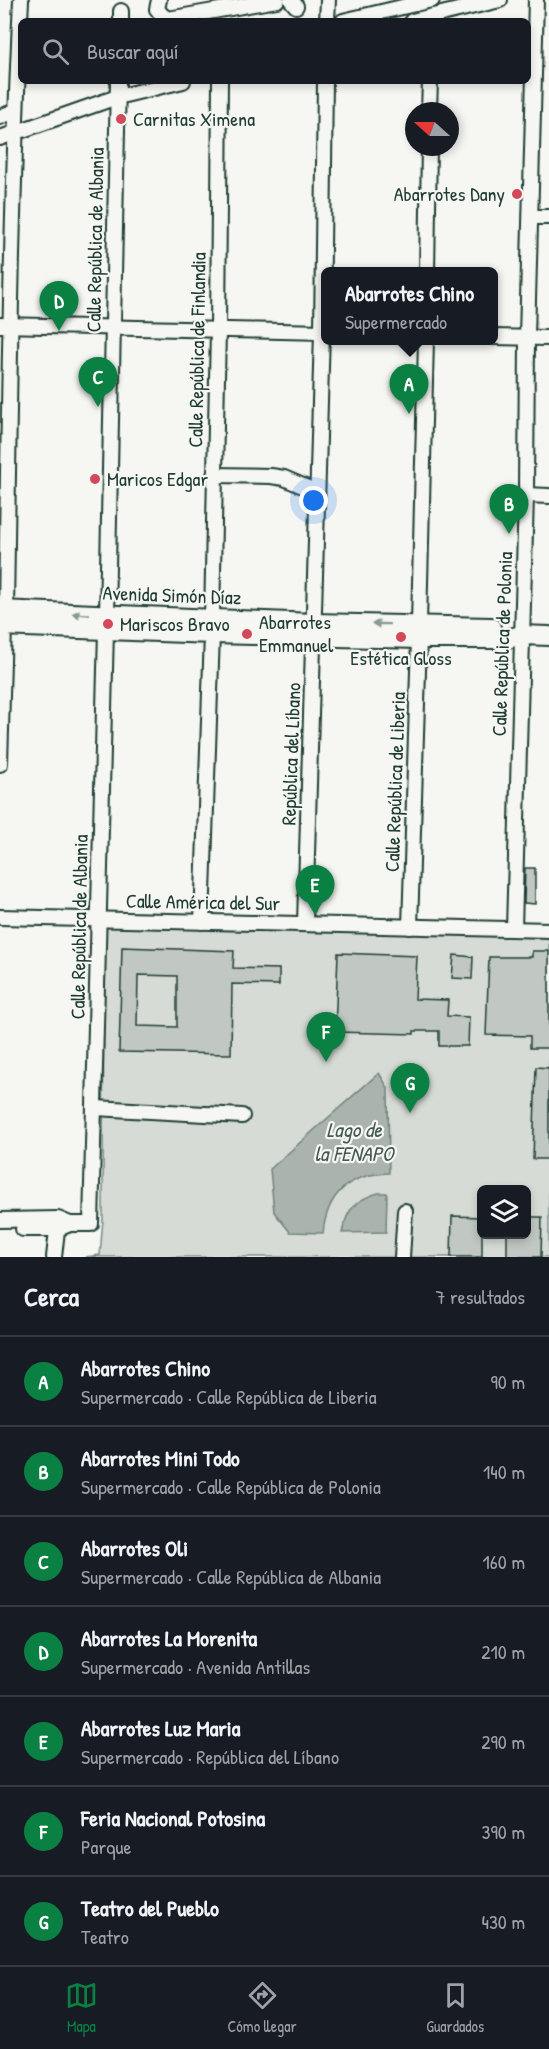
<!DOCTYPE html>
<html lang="es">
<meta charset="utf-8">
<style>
body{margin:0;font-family:"Patrick Hand",sans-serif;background:#242831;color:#f1f3f6}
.controls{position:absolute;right:18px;bottom:18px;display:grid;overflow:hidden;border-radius:9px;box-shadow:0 3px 9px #0003}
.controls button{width:54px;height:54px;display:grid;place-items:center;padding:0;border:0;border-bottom:2px solid #363941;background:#171b24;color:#f1f3f6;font:30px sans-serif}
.compass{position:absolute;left:405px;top:102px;width:54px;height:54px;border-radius:50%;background:#171b24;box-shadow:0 3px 9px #0003;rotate:291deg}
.you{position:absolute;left:314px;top:501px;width:21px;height:21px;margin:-15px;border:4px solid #fff;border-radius:50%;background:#1a73e8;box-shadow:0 0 0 9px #1a73e833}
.badge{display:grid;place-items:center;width:39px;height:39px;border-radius:50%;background:#0b8043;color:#fff;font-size:20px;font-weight:700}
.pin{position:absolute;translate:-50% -50px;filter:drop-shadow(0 2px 3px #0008)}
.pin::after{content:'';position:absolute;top:32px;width:21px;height:18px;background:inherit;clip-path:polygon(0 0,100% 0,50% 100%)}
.popup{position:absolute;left:321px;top:267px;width:177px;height:78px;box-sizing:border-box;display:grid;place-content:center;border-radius:9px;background:#171b24;filter:drop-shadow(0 2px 4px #0005);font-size:20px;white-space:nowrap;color:#9ea1a6}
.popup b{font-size:22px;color:#f1f3f6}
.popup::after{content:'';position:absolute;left:50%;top:100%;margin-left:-12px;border:12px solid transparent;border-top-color:#171b24}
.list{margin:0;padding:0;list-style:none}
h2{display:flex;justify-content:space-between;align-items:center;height:78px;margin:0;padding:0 24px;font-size:26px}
h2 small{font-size:20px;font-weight:400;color:#9ea1a6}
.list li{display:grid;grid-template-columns:39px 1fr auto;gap:18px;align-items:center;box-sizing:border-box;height:90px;padding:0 24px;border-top:2px solid #363941}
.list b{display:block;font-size:22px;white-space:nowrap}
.list p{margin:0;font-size:20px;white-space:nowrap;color:#9ea1a6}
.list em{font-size:20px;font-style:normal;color:#9ea1a6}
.icon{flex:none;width:33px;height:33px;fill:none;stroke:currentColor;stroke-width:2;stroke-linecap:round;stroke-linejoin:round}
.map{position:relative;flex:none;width:549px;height:1257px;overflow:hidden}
.search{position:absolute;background:#171b24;box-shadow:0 3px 9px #0003;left:18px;right:18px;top:18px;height:66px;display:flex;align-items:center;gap:15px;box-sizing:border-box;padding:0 21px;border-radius:9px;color:#9ea1a6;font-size:22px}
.sheet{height:708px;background:#171b24}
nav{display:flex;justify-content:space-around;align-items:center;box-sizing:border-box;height:84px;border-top:2px solid #363941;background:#171b24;font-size:16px;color:#9ea1a6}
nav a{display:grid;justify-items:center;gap:3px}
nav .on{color:#0b8043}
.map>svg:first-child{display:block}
.green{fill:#d6dbd6;stroke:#7a8c85;stroke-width:1.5;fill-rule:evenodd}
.water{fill:#aab3ae;stroke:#72847d;stroke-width:1.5}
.building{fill:#c1c8c3;stroke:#1f3d34;stroke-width:1.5;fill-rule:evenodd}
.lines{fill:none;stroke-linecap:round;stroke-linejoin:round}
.minor-casing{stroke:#1f3d34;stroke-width:18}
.major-casing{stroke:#1f3d34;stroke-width:22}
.minor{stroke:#f6f6f2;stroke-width:14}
.major{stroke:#f6f6f2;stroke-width:18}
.oneway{fill:#8a9a93}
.poi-dot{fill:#d1495b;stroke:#f6f6f2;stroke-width:2}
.labels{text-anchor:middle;stroke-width:4.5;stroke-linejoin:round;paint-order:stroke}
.poi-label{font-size:20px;fill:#1f3d34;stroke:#f6f6f2;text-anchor:start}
.street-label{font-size:20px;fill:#1f3d34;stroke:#f6f6f2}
.water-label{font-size:21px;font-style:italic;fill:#425a52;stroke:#f6f6f2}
</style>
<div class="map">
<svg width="549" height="1257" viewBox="0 0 549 1257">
<rect width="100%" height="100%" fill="#f6f6f2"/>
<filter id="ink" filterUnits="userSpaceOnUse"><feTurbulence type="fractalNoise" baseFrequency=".0167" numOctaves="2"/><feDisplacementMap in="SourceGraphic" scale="12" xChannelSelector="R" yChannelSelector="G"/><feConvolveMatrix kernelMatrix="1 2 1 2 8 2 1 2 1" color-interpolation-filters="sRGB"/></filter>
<g filter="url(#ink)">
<path class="green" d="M 104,923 L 549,934 L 549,1257 L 85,1257 L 100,1255 L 103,1219 ZM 482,1190 L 526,1190 L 526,1234 L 482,1234 Z"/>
<g class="water">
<path d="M 379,1073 L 388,1088 L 389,1173 C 349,1174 327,1194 323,1233 L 290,1232 L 274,1212 L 270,1169 Z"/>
<path d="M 378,1193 L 387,1193 L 386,1232 L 342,1233 C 347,1209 355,1200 378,1193 Z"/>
</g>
<g class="building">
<path d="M 525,868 L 535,868 L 535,904 L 524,903 Z"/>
<path d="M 122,947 L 234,951 L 233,968 L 279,969 L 279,985 L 232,984 L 231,1054 L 119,1052 ZM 138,975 L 177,976 L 177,1027 L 137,1026 Z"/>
<path d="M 532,951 L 549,951 L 549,1048 L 530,1048 L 530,1036 L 486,1035 L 489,957 L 532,957 Z"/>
<path d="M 338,953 L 417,956 L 415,999 L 448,1000 L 447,1016 L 469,1017 L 468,1046 L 439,1046 L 439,1031 L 414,1031 L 414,1034 L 335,1032 Z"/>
<path d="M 454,955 L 473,957 L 472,979 L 452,978 Z"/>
<path d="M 536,1067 L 549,1068 L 549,1159 L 533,1159 Z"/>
<path d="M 452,1216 L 482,1217 L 482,1257 L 451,1257 Z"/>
<path d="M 526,1217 L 542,1217 L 541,1257 L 507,1257 L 507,1234 L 526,1234 Z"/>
</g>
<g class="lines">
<defs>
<g id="minor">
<path d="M 159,0 L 157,9 L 162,15 L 168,19 L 277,0"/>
<path d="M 291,0 L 296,6"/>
<path d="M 121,21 L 121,11"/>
<path d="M 327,21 L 328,0"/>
<path d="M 343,21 L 432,0"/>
<path d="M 412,21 L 500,0"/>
<path d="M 429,111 L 430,81"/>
<path d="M 0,117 L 15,111"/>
<path d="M 0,138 L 117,97 L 183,81"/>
<path d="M 532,217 L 549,217"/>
<path d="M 427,272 L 429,147"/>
<path d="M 0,325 L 325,332"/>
<path d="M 493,337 L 549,338"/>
<path d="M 214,475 L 271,476 L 284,478 L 317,492"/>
<path d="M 526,495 L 549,496"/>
<path d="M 6,611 C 9,407 11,203 21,0"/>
<path d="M 107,616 L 118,81"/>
<path d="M 212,619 L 218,330 L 220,81"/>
<path d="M 419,624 L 426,340"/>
<path d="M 0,764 L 4,626"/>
<path d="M 0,917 L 549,930"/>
<path d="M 202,922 L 212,634"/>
<path d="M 305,924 L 322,332 L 325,81"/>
<path d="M 410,927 L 419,639"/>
<path d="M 514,929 L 526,495 L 527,337 L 536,0"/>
<path d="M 95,1108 L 242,1116"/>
<path d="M 0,1220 L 58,1219 L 70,1224 L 91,1224 L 106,630"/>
<path d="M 23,1229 L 57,1229 L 70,1224"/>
<path d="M 54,1257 L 58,1221"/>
<path d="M 402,1257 L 405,1211"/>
</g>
<g id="major">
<path d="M 0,610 L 314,623 L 491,627"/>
<path d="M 0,626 L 212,634 L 419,639 L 507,639 L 521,635 L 549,636"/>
</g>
</defs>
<use href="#minor" class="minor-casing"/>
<use href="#major" class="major-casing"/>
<use href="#minor" class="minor"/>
<use href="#major" class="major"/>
</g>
<defs><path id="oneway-solid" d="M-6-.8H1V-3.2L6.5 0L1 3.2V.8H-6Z" transform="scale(1.5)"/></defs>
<g class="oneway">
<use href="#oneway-solid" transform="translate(81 614) rotate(-177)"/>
<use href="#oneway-solid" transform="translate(381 624) rotate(-179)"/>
</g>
</g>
<g class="poi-dot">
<circle cx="121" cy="119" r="6"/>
<circle cx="517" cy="194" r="6"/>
<circle cx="95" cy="479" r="6"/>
<circle cx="108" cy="624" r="6"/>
<circle cx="247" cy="634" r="6"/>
<circle cx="401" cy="637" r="6"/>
</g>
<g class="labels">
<g class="poi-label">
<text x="133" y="126">Carnitas Ximena</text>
<text x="505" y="201" text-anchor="end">Abarrotes Dany</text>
<text x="107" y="486">Maricos Edgar</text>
<text x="259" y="629">Abarrotes<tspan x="259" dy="23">Emmanuel</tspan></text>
<text x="120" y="631">Mariscos Bravo</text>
<text x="401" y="665" text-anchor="middle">Estética Gloss</text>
</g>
<g class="street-label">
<text transform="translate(95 240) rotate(-89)" y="7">Calle República de Albania</text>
<text transform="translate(197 350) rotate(-89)" y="7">Calle República de Finlandia</text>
<text transform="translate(172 595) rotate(2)" y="7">Avenida Simón Díaz</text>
<text transform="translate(502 644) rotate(-88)" y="7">Calle República de Polonia</text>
<text transform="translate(291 754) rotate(-88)" y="7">República del Líbano</text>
<text transform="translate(395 782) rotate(-88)" y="7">Calle República de Liberia</text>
<text transform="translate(203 902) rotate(1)" y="7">Calle América del Sur</text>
<text transform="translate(79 927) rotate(-89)" y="7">Calle República de Albania</text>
</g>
<g class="water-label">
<text x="354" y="1137">Lago de<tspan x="354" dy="24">la FENAPO</tspan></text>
</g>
</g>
</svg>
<div class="controls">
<button><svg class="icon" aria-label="layers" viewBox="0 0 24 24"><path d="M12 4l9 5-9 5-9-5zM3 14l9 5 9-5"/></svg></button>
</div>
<svg class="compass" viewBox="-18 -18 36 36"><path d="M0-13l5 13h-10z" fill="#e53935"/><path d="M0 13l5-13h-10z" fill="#9ea1a6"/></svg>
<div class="you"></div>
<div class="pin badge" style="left:409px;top:414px">A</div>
<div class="popup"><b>Abarrotes Chino</b>Supermercado</div>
<div class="pin badge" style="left:509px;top:534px">B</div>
<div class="pin badge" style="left:98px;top:407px">C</div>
<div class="pin badge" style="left:59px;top:331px">D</div>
<div class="pin badge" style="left:315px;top:915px">E</div>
<div class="pin badge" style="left:326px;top:1062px">F</div>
<div class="pin badge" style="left:410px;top:1113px">G</div>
<div class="search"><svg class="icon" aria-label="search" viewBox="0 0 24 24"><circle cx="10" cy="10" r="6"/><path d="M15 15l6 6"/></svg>Buscar aquí</div>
</div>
<section class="sheet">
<h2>Cerca<small>7 resultados</small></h2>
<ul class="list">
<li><span class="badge">A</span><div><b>Abarrotes Chino</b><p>Supermercado · Calle República de Liberia</p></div><em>90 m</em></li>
<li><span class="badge">B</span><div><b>Abarrotes Mini Todo</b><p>Supermercado · Calle República de Polonia</p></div><em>140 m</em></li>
<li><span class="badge">C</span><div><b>Abarrotes Oli</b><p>Supermercado · Calle República de Albania</p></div><em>160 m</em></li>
<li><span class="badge">D</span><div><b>Abarrotes La Morenita</b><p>Supermercado · Avenida Antillas</p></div><em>210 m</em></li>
<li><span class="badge">E</span><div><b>Abarrotes Luz Maria</b><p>Supermercado · República del Líbano</p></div><em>290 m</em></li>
<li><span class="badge">F</span><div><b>Feria Nacional Potosina</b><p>Parque</p></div><em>390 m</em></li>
<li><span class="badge">G</span><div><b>Teatro del Pueblo</b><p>Teatro</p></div><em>430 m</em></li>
</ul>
</section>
<nav>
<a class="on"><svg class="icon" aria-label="map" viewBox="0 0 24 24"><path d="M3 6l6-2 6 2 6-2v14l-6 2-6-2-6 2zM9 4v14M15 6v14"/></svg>Mapa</a>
<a><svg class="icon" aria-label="directions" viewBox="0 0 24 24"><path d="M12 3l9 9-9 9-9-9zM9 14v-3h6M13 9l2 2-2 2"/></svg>Cómo llegar</a>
<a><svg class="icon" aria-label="saved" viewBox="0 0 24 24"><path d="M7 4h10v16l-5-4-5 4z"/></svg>Guardados</a>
</nav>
